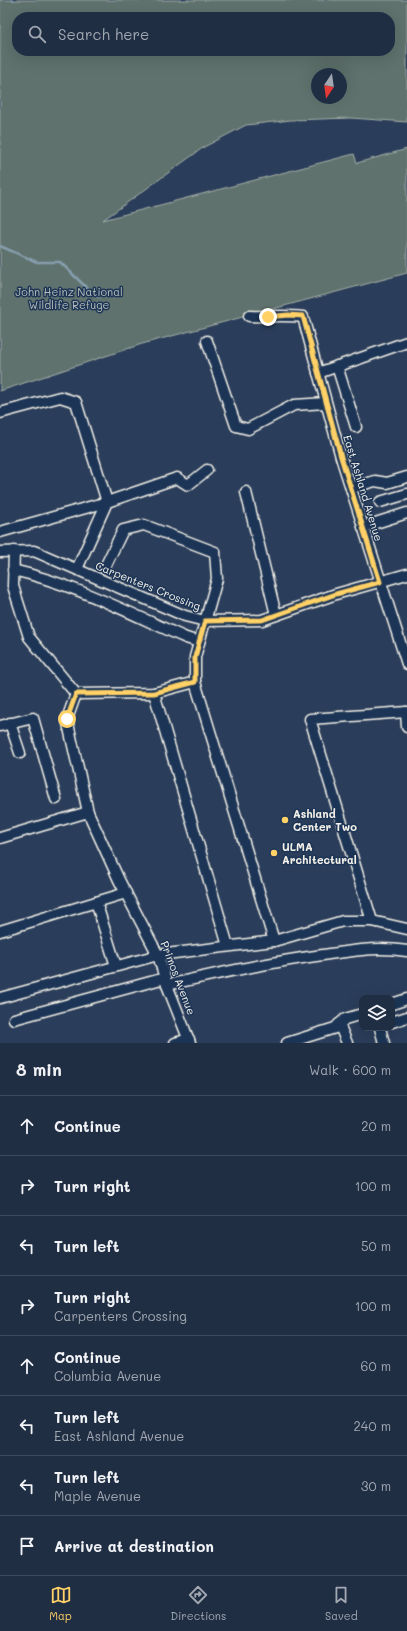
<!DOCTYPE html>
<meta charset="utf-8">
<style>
body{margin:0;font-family:Mali,sans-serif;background:#28364b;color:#f1f3f6}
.controls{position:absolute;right:12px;bottom:12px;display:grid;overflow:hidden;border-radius:8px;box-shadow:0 4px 16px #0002}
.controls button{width:36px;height:36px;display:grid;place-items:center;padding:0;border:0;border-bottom:1px solid #3d4a5d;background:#202e44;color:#f1f3f6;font:20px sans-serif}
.compass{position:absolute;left:311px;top:68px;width:36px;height:36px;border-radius:50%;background:#202e44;box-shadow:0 4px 16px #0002;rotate:193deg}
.stop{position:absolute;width:12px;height:12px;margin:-9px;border:3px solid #ffd166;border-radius:50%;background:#fff}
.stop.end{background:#ffd166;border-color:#fff;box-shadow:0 1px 4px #0008}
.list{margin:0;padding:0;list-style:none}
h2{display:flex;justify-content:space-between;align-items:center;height:52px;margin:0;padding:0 16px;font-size:17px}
h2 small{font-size:13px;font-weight:400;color:#a2a8b2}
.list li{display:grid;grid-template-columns:26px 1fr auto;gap:12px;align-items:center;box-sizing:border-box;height:60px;padding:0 16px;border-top:1px solid #3d4a5d}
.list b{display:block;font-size:15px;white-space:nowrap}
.list p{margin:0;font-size:13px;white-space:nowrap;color:#a2a8b2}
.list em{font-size:13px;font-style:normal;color:#a2a8b2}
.icon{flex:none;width:22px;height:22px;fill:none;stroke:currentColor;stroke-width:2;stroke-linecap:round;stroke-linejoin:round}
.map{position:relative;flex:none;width:407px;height:1043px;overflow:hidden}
.search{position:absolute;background:#202e44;box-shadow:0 4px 16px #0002;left:12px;right:12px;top:12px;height:44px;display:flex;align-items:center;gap:10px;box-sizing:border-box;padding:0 14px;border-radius:16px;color:#a2a8b2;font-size:15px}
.sheet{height:532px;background:#202e44}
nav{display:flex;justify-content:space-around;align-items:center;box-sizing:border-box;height:56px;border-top:1px solid #3d4a5d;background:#202e44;font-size:11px;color:#a2a8b2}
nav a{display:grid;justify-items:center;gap:2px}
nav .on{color:#ffd166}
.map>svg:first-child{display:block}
.green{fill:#5e726d;stroke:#a9b2aa;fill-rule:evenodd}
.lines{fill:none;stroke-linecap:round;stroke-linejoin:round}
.stream{stroke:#879eae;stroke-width:2.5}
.minor-casing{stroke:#f4f1e8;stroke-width:13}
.minor{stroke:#1d3557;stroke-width:10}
.route{stroke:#ffd166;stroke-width:5}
.poi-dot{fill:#ffd166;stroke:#1d3557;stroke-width:1.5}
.labels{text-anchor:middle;stroke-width:3;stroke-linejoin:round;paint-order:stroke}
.park-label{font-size:11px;fill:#b8beb7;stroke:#1d3557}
.street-label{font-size:11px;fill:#f4f1e8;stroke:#1d3557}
.poi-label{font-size:11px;font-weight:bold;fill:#f4f1e8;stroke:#1d3557;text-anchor:start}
</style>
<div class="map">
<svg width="407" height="1043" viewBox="0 0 407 1043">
<rect width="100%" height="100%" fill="#2a3d5a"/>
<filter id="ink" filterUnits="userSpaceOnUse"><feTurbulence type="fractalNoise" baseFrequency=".025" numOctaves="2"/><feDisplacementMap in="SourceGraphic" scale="8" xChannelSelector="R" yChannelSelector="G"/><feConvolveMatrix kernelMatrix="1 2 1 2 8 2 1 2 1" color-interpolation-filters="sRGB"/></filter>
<g filter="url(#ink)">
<path class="green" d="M 0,0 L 407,0 L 407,122 L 351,118 L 291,120 L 246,125 L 204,147 L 103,220 L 354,154 L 357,163 L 407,149 L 407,273 L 142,344 L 0,391 ZM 17,17 L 390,17 L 390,51 L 17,51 ZM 317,74 L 341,74 L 341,98 L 317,98 Z"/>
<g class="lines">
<g class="stream">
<path d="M 12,0 L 13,0"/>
<path d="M 0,246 L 37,262 L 60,262 L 89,290 L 99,297"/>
</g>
<defs>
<g id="minor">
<path d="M 249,316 C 267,317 285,315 303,317 L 341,457 L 407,664"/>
<path d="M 207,341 L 236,426 L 248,429 L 294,405 L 326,403"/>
<path d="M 337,366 L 356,427"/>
<path d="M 318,373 L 407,342"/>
<path d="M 0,413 L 60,397 L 76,402 L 107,502 L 0,532"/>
<path d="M 351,488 L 375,481 L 387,483 L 407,477"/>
<path d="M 246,492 L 276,615"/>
<path d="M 380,502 L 407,494"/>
<path d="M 363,527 L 407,513"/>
<path d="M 14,551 L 13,586 L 29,637 L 76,694 L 67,719 L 88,812 L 119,880 L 158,955 L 167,985 L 190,1043"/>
<path d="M 0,552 L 34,551 L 185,616 L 205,621 L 262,620 L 336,594 L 407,574"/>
<path d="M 77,569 L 107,502 L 177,478 L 188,485 L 207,470"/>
<path d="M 13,570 C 74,584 129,613 186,638 L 199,642"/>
<path d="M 195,682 L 274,941"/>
<path d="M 154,693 L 228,946"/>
<path d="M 76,694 L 154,693 L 195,682 L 195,657 L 217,579 L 215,552 L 144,525 L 123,530 L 105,567"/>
<path d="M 406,712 L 407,727"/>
<path d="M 407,712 L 310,719 L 372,921 L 407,929"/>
<path d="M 10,723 L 20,753"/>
<path d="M 0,726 L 33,718 L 56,799"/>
<path d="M 0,838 L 88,812"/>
<path d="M 96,902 L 116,966"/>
<path d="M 0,931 L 126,893"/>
<path d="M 167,985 C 219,973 270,962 323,955 C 353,951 376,946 407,951"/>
<path d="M 0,998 L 158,955 L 274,941 L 343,921 L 372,921"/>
<path d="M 392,1004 L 407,999"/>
<path d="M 14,1019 L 165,978"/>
<path d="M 392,1022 L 407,1017"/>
<path d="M 339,1024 L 347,1043"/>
<path d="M 380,1028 L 384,1043"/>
<path d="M 175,1043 L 189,1039"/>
<path d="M 287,1043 L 335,1028 L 345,1019 L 362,1014"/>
</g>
</defs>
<use href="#minor" class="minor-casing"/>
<use href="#minor" class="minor"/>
</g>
</g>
<g class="lines" filter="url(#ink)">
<path class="route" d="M 67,719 L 76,694 L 154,693 L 195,682 L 195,657 L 205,621 L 262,620 L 336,594 L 380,582 L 341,457 L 303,316 L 288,315 L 268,317"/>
</g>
<g class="poi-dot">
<circle cx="285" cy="820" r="4"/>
<circle cx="274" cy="853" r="4"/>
</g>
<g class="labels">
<g class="park-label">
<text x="69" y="296">John Heinz National<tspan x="69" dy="13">Wildlife Refuge</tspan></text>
</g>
<g class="street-label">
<text transform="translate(363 488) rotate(73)" y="4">East Ashland Avenue</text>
<text transform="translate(148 586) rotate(22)" y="4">Carpenters Crossing</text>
<text transform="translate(178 978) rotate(69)" y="4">Primos Avenue</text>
</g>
<g class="poi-label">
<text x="293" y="818">Ashland<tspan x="293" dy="13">Center Two</tspan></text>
<text x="282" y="851">ULMA<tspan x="282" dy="13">Architectural</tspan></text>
</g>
</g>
</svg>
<div class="controls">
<button><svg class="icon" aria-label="layers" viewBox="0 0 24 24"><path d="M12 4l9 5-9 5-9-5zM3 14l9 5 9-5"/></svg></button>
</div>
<svg class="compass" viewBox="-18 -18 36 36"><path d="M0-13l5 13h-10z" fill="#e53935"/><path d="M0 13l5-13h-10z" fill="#a2a8b2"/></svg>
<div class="stop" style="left:67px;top:719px"></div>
<div class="stop end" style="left:268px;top:317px"></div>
<div class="search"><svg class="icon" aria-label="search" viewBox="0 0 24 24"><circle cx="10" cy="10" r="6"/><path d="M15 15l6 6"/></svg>Search here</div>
</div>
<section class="sheet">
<h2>8 min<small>Walk · 600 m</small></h2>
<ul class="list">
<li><svg class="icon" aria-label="ahead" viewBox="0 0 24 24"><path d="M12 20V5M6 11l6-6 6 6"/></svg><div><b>Continue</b></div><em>20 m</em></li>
<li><svg class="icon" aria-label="right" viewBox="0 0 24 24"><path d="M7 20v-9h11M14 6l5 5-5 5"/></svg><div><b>Turn right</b></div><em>100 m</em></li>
<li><svg class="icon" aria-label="left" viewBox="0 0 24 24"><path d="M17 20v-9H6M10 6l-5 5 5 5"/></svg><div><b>Turn left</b></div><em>50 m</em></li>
<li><svg class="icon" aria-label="right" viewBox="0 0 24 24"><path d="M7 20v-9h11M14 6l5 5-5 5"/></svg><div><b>Turn right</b><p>Carpenters Crossing</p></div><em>100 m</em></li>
<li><svg class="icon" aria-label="ahead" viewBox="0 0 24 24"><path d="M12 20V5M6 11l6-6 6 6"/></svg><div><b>Continue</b><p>Columbia Avenue</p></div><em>60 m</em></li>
<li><svg class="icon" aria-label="left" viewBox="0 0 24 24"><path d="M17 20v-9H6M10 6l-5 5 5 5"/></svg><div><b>Turn left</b><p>East Ashland Avenue</p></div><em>240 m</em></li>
<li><svg class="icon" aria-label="left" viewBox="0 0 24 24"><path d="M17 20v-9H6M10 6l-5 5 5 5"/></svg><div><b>Turn left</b><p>Maple Avenue</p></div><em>30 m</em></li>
<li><svg class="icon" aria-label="arrive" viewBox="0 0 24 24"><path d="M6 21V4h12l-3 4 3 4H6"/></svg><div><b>Arrive at destination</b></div></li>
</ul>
</section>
<nav>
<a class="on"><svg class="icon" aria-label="map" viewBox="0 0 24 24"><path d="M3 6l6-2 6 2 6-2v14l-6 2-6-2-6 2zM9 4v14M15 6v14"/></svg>Map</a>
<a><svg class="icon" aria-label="directions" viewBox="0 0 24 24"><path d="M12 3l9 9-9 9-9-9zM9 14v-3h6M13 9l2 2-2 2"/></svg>Directions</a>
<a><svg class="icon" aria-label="saved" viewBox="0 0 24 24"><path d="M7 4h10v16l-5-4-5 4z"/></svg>Saved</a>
</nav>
